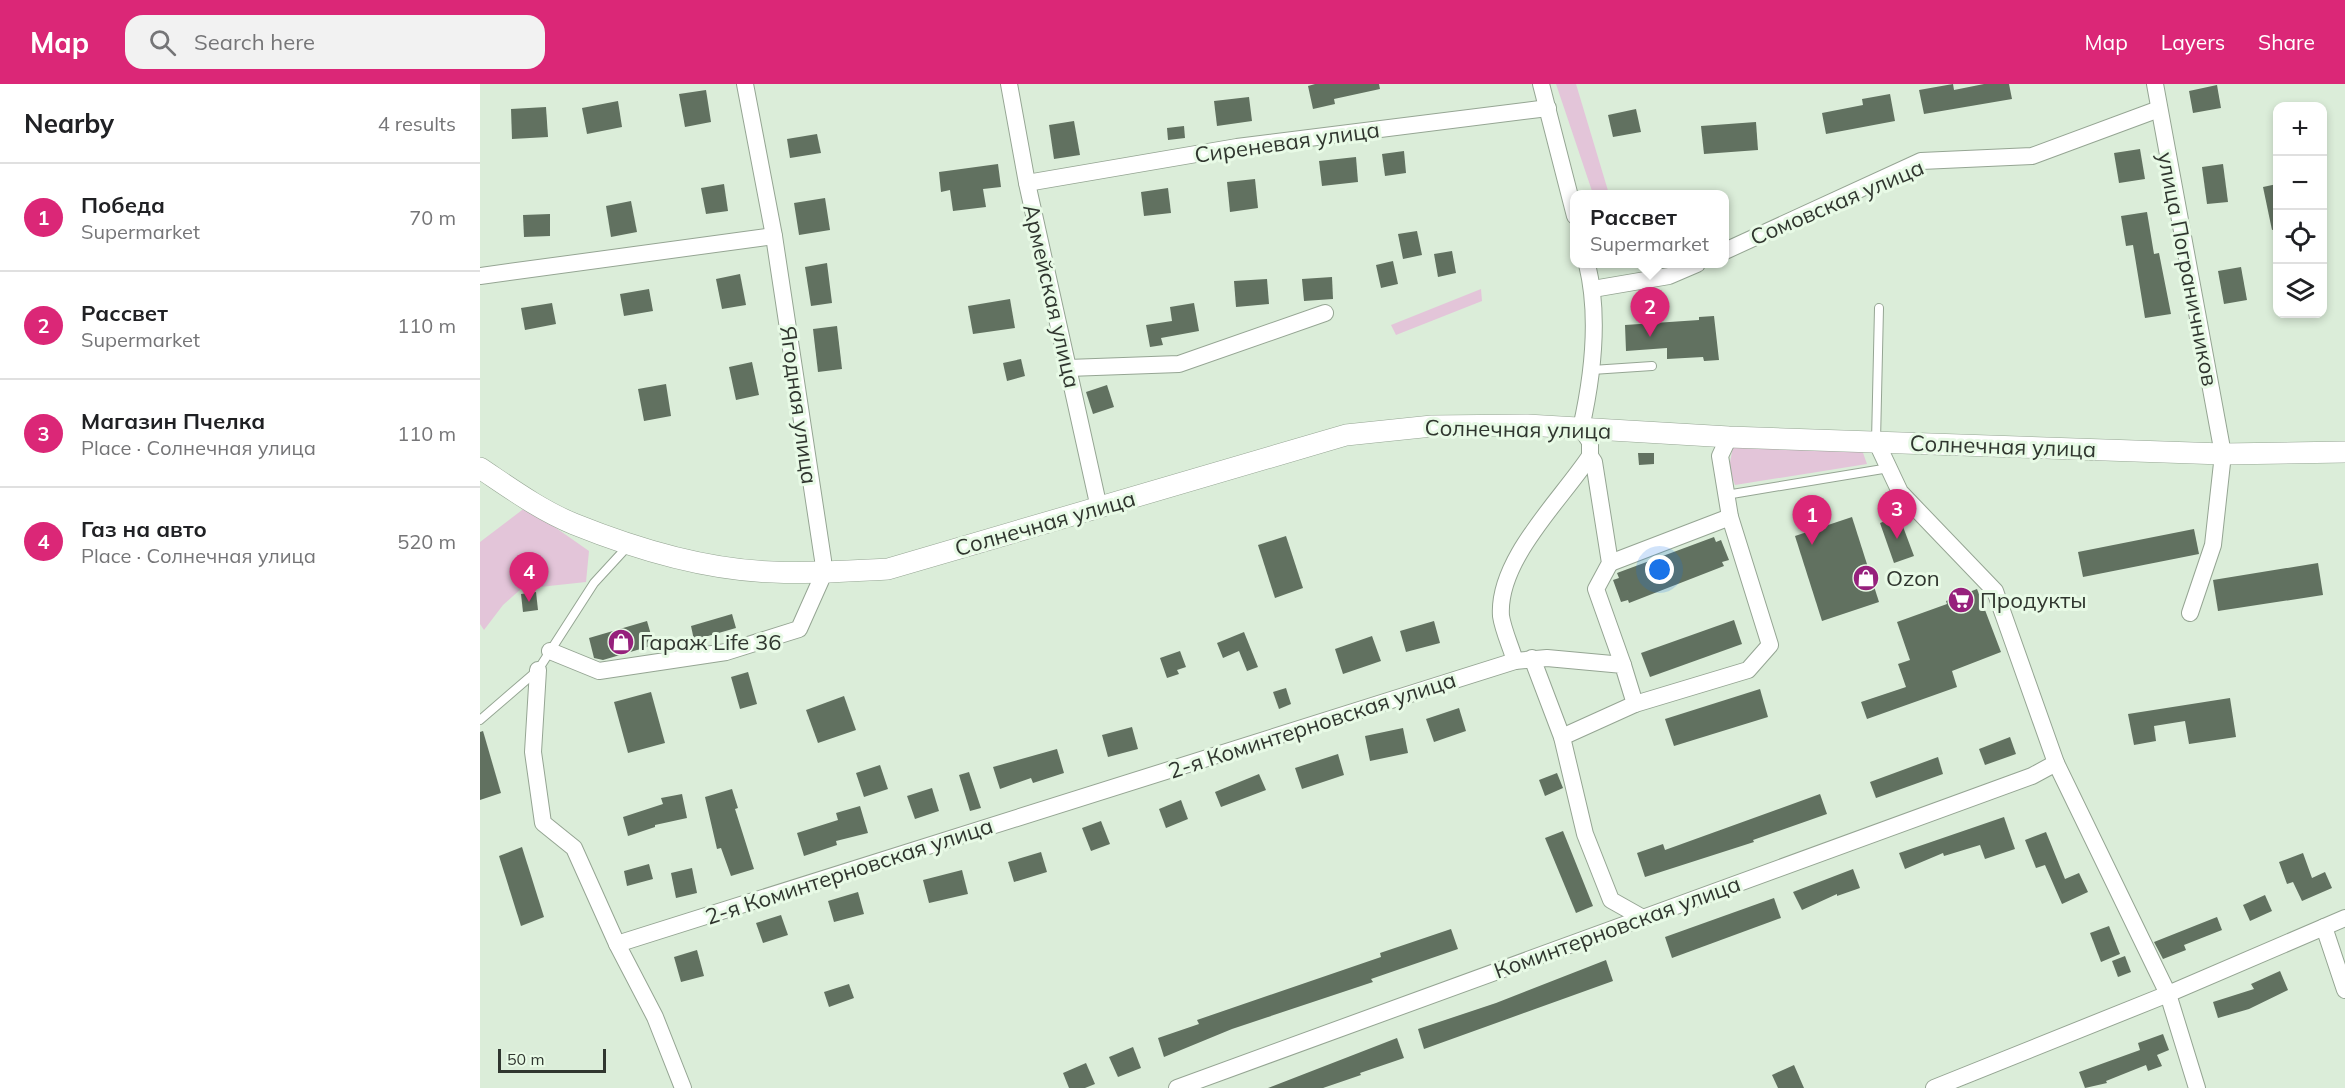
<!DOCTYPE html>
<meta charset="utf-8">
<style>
body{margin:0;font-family:Mulish,sans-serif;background:#f2f2f2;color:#202124}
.controls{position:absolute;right:18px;top:18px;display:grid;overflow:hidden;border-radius:12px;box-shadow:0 3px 9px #0003}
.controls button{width:54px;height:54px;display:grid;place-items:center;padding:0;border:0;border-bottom:2px solid #e0e0e0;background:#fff;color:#202124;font:30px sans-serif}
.scale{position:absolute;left:18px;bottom:15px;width:108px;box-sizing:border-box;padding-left:6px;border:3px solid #30362f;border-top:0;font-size:16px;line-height:21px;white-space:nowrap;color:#30362f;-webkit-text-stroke:4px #e8fae6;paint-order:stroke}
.you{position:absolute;left:1180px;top:486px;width:21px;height:21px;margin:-15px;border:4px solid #fff;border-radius:50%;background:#1a73e8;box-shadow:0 0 0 9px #1a73e833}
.badge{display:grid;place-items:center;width:39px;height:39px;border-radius:50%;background:#db2777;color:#fff;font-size:20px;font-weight:700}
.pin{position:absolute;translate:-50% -50px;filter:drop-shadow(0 2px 3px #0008)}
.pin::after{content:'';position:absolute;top:32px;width:21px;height:18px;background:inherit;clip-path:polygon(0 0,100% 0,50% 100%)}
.popup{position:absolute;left:1090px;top:106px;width:159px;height:78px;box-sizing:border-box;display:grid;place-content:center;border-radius:12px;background:#fff;filter:drop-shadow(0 2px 4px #0005);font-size:20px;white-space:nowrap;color:#757577}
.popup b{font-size:22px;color:#202124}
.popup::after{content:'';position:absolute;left:50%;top:100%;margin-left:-12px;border:12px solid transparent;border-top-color:#fff}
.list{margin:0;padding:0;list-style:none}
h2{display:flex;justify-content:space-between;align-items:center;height:78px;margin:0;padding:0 24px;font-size:26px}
h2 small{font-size:20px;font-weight:400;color:#757577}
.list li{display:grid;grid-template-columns:39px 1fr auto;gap:18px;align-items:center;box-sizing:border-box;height:108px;padding:0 24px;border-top:2px solid #e0e0e0}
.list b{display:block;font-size:22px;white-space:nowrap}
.list p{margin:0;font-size:20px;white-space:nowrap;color:#757577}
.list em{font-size:20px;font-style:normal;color:#757577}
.icon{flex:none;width:33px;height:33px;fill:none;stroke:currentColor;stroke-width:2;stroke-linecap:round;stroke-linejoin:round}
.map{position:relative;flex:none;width:1865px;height:1004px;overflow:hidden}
header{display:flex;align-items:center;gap:36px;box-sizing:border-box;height:84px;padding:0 30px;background:#db2777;color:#fff}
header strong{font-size:28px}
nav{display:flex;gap:33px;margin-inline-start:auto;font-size:21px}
.search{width:420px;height:54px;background:#f2f2f2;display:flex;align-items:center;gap:15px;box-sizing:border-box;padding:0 21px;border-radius:18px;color:#757577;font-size:22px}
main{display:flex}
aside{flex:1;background:#fff}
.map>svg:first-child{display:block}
.green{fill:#e3c5d9}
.building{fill:#617160}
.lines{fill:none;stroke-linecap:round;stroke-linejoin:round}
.service-casing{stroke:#95a593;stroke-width:10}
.minor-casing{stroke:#95a593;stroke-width:18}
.tertiary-casing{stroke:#95a593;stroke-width:22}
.service{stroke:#fff;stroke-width:8}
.minor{stroke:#fff;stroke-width:16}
.tertiary{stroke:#fff;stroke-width:21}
.labels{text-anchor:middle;stroke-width:6;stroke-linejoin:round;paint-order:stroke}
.street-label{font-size:22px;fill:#30362f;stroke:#e8fae6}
.poi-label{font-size:22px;fill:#30362f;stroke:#e8fae6;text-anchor:start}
</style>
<header>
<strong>Map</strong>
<div class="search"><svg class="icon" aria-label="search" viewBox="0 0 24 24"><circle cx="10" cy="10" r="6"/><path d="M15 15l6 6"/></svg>Search here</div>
<nav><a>Map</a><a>Layers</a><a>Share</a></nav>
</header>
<main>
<aside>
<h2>Nearby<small>4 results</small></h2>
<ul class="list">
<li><span class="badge">1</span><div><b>Победа</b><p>Supermarket</p></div><em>70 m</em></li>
<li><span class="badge">2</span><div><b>Рассвет</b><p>Supermarket</p></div><em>110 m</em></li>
<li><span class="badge">3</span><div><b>Магазин Пчелка</b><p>Place · Солнечная улица</p></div><em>110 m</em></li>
<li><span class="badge">4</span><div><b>Газ на авто</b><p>Place · Солнечная улица</p></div><em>520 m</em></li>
</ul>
</aside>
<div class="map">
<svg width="1865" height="1004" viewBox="0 0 1865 1004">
<rect width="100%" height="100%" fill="#dbedd9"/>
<g class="green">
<path d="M 1076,0 L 1096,0 L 1129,110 L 1113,110 Z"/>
<path d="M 1001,205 L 1002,217 L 916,251 L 911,241 Z"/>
<path d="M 1253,362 L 1382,366 L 1387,380 L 1255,401 L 1249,384 Z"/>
<path d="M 46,423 L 109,467 L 106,498 L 41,505 L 23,521 L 4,546 L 0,540 L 0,458 Z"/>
</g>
<g class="building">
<path d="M 835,0 L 899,0 L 900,5 L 854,15 L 855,20 L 833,25 L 828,2 Z"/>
<path d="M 1473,0 L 1474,6 L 1504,0 L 1529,0 L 1532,15 L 1444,30 L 1439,6 Z"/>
<path d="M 1737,1 L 1741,24 L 1713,29 L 1709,7 Z"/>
<path d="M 226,6 L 231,38 L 205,43 L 199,10 Z"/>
<path d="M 1410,10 L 1415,37 L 1346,50 L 1342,29 L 1383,21 L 1382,15 Z"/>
<path d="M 769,13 L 772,37 L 737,42 L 734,17 Z"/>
<path d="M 138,17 L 142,43 L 107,50 L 102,24 Z"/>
<path d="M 66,23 L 68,53 L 32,55 L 31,25 Z"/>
<path d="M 1156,25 L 1161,48 L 1133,53 L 1128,31 Z"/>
<path d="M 594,37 L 600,71 L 574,75 L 569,41 Z"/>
<path d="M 1276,38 L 1278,66 L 1224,70 L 1221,42 Z"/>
<path d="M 704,42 L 705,54 L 688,56 L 687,44 Z"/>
<path d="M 337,50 L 341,69 L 310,74 L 307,55 Z"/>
<path d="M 1660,65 L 1665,95 L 1639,99 L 1634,69 Z"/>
<path d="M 924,67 L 926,89 L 905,92 L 902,70 Z"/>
<path d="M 876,73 L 878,98 L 842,102 L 839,77 Z"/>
<path d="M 518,80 L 521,103 L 503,105 L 506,123 L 473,127 L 470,106 L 461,108 L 459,88 Z"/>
<path d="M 1743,80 L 1748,118 L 1727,120 L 1722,83 Z"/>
<path d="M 775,95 L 778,124 L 750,128 L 747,98 Z"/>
<path d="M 244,100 L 248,127 L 226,130 L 221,104 Z"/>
<path d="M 1797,100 L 1797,145 L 1792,146 L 1783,103 Z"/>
<path d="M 688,104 L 691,129 L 664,132 L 661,108 Z"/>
<path d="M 345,114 L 350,146 L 319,151 L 314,119 Z"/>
<path d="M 151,117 L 157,148 L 131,153 L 126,122 Z"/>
<path d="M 1667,128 L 1674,170 L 1679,169 L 1691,230 L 1665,234 L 1653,161 L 1646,162 L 1641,132 Z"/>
<path d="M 70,130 L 70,152 L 44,153 L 43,131 Z"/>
<path d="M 937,147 L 942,171 L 923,175 L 918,150 Z"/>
<path d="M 972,167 L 976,189 L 958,193 L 954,170 Z"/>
<path d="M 913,177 L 918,200 L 901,204 L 896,181 Z"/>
<path d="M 347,179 L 352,219 L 331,222 L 325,183 Z"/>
<path d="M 1761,183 L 1767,216 L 1744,220 L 1738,187 Z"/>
<path d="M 260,190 L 266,221 L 242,225 L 236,195 Z"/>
<path d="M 852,193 L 853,215 L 824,217 L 822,195 Z"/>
<path d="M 787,195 L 789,220 L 756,223 L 754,197 Z"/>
<path d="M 169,205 L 173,227 L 144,232 L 140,210 Z"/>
<path d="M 530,215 L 535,244 L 493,250 L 488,222 Z"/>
<path d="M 72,219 L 76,240 L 45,246 L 41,224 Z"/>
<path d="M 714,219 L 719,247 L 681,254 L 683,261 L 670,263 L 666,241 L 692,237 L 690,223 Z"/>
<path d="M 1234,232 L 1239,276 L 1224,277 L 1223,273 L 1187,275 L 1187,264 L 1146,267 L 1145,241 L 1219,236 L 1219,233 Z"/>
<path d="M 357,242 L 362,285 L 338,288 L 333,245 Z"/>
<path d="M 541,275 L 545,292 L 527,297 L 523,279 Z"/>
<path d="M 272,278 L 279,311 L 256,316 L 249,283 Z"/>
<path d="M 186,300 L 191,332 L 164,337 L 158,305 Z"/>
<path d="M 627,301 L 634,323 L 613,330 L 606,308 Z"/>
<path d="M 1158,369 L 1174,369 L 1174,380 L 1159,381 Z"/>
<path d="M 1419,432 L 1434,472 L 1414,479 L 1400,439 Z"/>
<path d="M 1372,433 L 1399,518 L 1342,537 L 1315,452 Z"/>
<path d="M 1714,445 L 1719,470 L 1603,493 L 1598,468 Z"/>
<path d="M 806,452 L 823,504 L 795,514 L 778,461 Z"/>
<path d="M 1234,453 L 1236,458 L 1241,456 L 1249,476 L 1242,478 L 1244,482 L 1149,519 L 1148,516 L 1141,518 L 1133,496 L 1139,494 L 1137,489 Z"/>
<path d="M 1838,479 L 1843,511 L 1738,527 L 1733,496 Z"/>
<path d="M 1497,505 L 1521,568 L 1472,587 L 1477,603 L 1387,635 L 1381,618 L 1426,603 L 1418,580 L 1430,576 L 1417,538 L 1467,520 L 1466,517 Z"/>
<path d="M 56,508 L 58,526 L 43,528 L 41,510 Z"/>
<path d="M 252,530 L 256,544 L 214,556 L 211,542 Z"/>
<path d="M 1254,536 L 1262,560 L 1170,593 L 1161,569 Z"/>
<path d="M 167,537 L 174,561 L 123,576 L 114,574 L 109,554 Z"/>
<path d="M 954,537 L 960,559 L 926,568 L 920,547 Z"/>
<path d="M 764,548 L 778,583 L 767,587 L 759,567 L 743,574 L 737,559 Z"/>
<path d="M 892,552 L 901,577 L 863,590 L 855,565 Z"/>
<path d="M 700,567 L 706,583 L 697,586 L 699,590 L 687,594 L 680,574 Z"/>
<path d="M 268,588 L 277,620 L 260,625 L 251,593 Z"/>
<path d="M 806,604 L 811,620 L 799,625 L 793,608 Z"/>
<path d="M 1280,605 L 1288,633 L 1194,662 L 1185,635 Z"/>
<path d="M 171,608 L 185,659 L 148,669 L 134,618 Z"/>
<path d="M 364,612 L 376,646 L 338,659 L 326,626 Z"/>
<path d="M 1750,614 L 1756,653 L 1709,660 L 1705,637 L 1674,642 L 1676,657 L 1654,661 L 1648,630 Z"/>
<path d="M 979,624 L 986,647 L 954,658 L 946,635 Z"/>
<path d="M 652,643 L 658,665 L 628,673 L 622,651 Z"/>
<path d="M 923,644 L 928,669 L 890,677 L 885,652 Z"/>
<path d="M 3,647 L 21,709 L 0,716 L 0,648 Z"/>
<path d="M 1530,653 L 1536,670 L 1505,681 L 1499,665 Z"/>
<path d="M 577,665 L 584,689 L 553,699 L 551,694 L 520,705 L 513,683 Z"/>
<path d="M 858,670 L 864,691 L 822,705 L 815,684 Z"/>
<path d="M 1458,673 L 1463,690 L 1396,714 L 1390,698 Z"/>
<path d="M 400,681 L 408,705 L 384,713 L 376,689 Z"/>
<path d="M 489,688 L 501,724 L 490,727 L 479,691 Z"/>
<path d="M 1077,689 L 1083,704 L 1065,712 L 1059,696 Z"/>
<path d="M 779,690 L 786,706 L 741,723 L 735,708 Z"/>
<path d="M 452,704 L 459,727 L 435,735 L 427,712 Z"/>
<path d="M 252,705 L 258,724 L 255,725 L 274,785 L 251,792 L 241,764 L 237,765 L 225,713 Z"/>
<path d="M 202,710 L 207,734 L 175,741 L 175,743 L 148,752 L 143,733 L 183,720 L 181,714 Z"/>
<path d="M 1340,710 L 1347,730 L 1273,756 L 1274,758 L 1165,793 L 1157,769 L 1183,760 L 1185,766 Z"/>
<path d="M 701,716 L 708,735 L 686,744 L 679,725 Z"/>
<path d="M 380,722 L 388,749 L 356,757 L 357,761 L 324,772 L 317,749 L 358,736 L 356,729 Z"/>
<path d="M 1524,733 L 1535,765 L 1505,775 L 1500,761 L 1464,772 L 1463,769 L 1425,785 L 1419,769 Z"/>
<path d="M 621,737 L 630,760 L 611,767 L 602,744 Z"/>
<path d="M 1083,747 L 1113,822 L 1096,829 L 1065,754 Z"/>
<path d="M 1566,748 L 1585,795 L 1599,789 L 1608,808 L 1582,820 L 1565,781 L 1556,784 L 1545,756 Z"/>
<path d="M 42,763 L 64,833 L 41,842 L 19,772 Z"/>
<path d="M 561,768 L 567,788 L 534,798 L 528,778 Z"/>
<path d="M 1823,769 L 1832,794 L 1845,788 L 1852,804 L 1822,817 L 1813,798 L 1807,800 L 1799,778 Z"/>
<path d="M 169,780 L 173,795 L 147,802 L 144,787 Z"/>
<path d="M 212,784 L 217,809 L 196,814 L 191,789 Z"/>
<path d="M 1373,785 L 1380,804 L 1357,812 L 1357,810 L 1322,826 L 1313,808 Z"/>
<path d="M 482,786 L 488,810 L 449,819 L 443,796 Z"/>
<path d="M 378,808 L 384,830 L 354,838 L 348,817 Z"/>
<path d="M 1785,811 L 1792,827 L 1770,837 L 1763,821 Z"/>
<path d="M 1294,814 L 1301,834 L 1192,874 L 1185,853 Z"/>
<path d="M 301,831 L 308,851 L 283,859 L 276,839 Z"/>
<path d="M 1737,833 L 1742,846 L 1704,861 L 1706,866 L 1683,875 L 1674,858 Z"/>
<path d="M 1629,842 L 1640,870 L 1621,878 L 1610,849 Z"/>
<path d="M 971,845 L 978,865 L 891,895 L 893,898 L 752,945 L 684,973 L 678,954 L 719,940 L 717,936 L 901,873 L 900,869 Z"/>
<path d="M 217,866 L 224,892 L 201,898 L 194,873 Z"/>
<path d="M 1645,872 L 1651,888 L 1638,893 L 1632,877 Z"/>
<path d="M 1126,876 L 1133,897 L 944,965 L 938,945 L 1016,919 Z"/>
<path d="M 1800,887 L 1808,906 L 1769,925 L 1738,934 L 1733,918 L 1774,905 L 1771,900 Z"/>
<path d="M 369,900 L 374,914 L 349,923 L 344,908 Z"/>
<path d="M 1683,950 L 1689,966 L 1677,971 L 1682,982 L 1668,987 L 1666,981 L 1626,997 L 1627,999 L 1605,1004 L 1599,988 L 1660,966 L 1658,959 Z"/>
<path d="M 917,954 L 924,974 L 880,989 L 881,991 L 843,1004 L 788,1004 Z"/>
<path d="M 653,963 L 661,984 L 638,993 L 629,973 Z"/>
<path d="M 606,979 L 615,1000 L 605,1004 L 589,1004 L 583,989 Z"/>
<path d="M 1314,981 L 1324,1004 L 1298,1004 L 1292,991 Z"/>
</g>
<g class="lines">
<defs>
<g id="service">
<path d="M 1112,286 L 1172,282"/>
<path d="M 1396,357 L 1399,224"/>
<path d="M 1246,411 L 1409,384"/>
<path d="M 0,636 L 58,586 L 114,499 L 148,462"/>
</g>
<g id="minor">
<path d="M 529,0 L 547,99 L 619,424"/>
<path d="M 1061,0 L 1095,132"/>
<path d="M 1675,0 L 1743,370 L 1733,461 L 1710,529"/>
<path d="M 547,99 L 757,63 L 1068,24"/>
<path d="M 1245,167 L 1441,77 L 1552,72 L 1679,25"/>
<path d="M 0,192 L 294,152"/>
<path d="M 1113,205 L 1189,192 L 1217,180"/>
<path d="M 588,284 L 699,280 L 845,229"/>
<path d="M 1396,357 L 1420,408 L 1515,507 L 1576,679 L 1688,910 L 1717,1004"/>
<path d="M 1110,372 L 1114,378 L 1130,479 L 1116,505 L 1143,581"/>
<path d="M 1130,479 L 1250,433"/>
<path d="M 70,567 L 119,587 L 246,568 L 319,545 L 344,489 L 343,476 L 294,152 L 265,0"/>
<path d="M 1052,574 L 1082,653 L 1105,750 L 1131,816 L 1163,834"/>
<path d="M 1035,577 C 1031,563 1023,546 1021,532 C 1017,476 1081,416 1110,372 L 1110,358 L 1101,344 C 1113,291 1120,233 1107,180"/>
<path d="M 58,586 L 53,668 L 63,739 L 94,764 L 137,860 L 175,933 L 203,1004"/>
<path d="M 1082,653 L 1155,620"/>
<path d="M 1844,843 L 1865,906"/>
<path d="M 137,860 L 1035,577 L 1067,574 L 1143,581 L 1155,620 L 1268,586 L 1290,561 L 1250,433 L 1240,372 L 1249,353"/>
<path d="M 697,1004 L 1552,692 L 1576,679"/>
<path d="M 1454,1004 L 1688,910 L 1865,834"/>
</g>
<path id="tertiary" d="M 0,384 C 30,404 60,426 94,440 C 156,465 227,486 293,488 C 332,490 370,487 408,485 L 866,351 L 952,342 L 1047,341 L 1249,353 L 1743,370 L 1865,368"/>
</defs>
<use href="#service" class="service-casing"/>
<use href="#minor" class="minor-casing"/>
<use href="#tertiary" class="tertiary-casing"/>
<use href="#service" class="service"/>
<use href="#minor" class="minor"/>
<use href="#tertiary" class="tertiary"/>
</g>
<defs>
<symbol id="shop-disc" viewBox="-11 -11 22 22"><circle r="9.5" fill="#96207c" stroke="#e8fae6"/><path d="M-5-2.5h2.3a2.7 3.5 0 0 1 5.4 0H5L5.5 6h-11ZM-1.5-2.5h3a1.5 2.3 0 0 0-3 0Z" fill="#fff"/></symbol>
<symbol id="supermarket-disc" viewBox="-11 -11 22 22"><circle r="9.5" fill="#96207c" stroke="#e8fae6"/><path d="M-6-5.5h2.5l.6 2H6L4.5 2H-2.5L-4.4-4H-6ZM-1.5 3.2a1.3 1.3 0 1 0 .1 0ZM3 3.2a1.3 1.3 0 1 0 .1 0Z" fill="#fff"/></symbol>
</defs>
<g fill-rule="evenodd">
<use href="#shop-disc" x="1371" y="479" width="30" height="30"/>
<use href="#supermarket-disc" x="1466" y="501" width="30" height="30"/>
<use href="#shop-disc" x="126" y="543" width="30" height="30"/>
</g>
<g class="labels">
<g class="street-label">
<text transform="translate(807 58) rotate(-8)" y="8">Сиреневая улица</text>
<text transform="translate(1357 118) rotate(-23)" y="8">Сомовская улица</text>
<text transform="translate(1708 185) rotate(79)" y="8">улица Пограничников</text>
<text transform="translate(572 212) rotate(77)" y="8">Армейская улица</text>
<text transform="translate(319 321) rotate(82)" y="8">Ягодная улица</text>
<text transform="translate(1038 345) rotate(1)" y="8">Солнечная улица</text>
<text transform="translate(1523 362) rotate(2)" y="8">Солнечная улица</text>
<text transform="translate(565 439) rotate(-16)" y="8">Солнечная улица</text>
<text transform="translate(832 641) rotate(-18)" y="8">2-я Коминтерновская улица</text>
<text transform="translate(369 787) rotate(-18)" y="8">2-я Коминтерновская улица</text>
<text transform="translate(1137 843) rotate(-20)" y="8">Коминтерновская улица</text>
</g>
<g class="poi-label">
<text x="1406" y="502">Ozon</text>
<text x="1500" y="524">Продукты</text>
<text x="160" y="566">Гараж Life 36</text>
</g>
</g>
</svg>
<div class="controls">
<button>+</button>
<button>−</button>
<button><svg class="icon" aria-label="locate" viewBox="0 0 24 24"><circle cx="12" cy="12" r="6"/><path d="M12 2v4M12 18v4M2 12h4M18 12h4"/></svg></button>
<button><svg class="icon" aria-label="layers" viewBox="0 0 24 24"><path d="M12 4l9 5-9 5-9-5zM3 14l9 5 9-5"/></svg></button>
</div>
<div class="scale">50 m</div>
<div class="you"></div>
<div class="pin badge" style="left:1332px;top:461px">1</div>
<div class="pin badge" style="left:1170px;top:253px">2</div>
<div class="popup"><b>Рассвет</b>Supermarket</div>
<div class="pin badge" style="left:1417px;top:455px">3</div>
<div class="pin badge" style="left:49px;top:518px">4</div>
</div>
</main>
